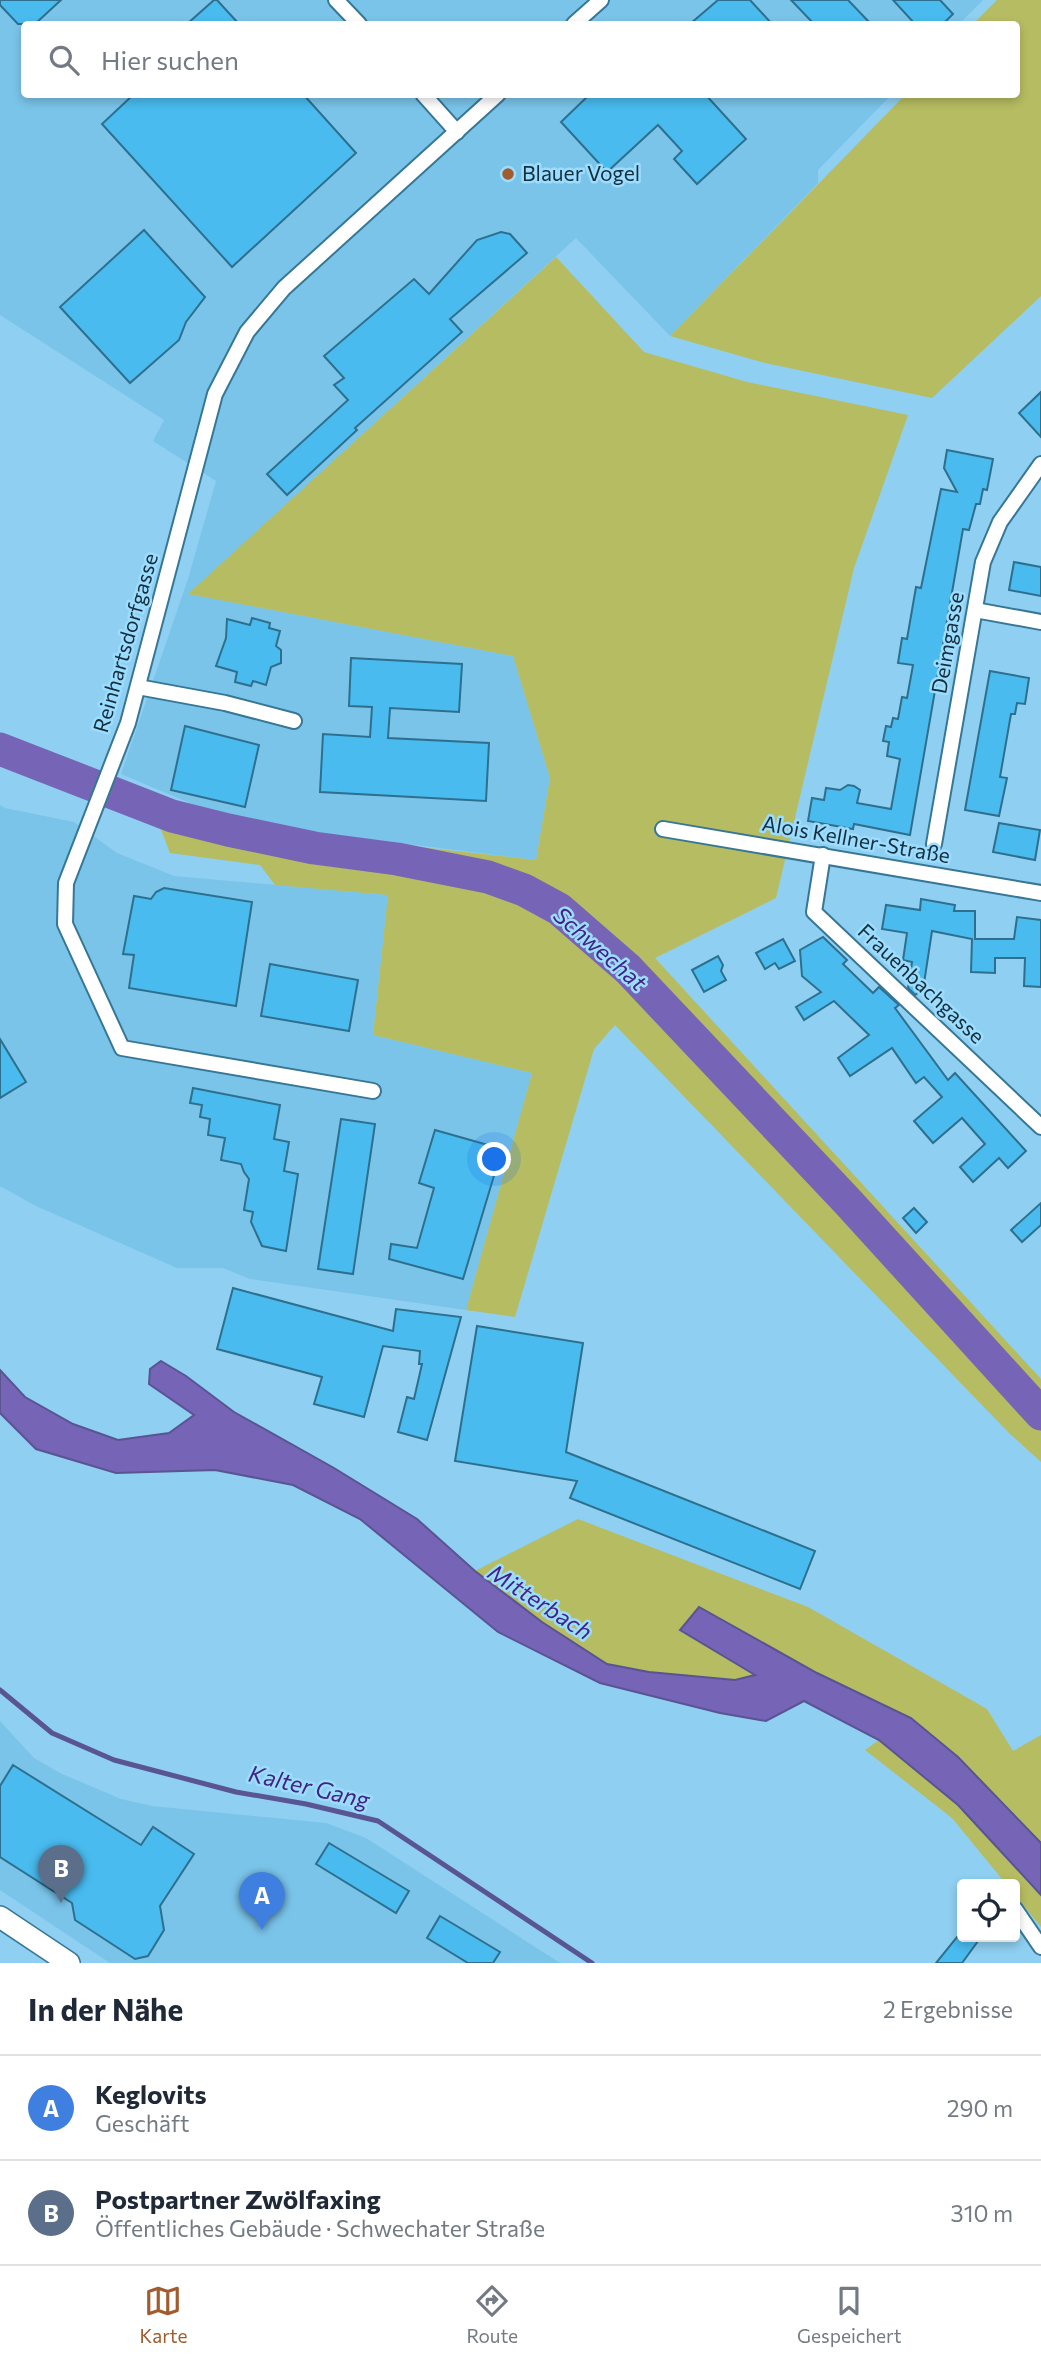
<!DOCTYPE html>
<html lang="de">
<meta charset="utf-8">
<style>
body{margin:0;font-family:Commissioner,sans-serif;background:#f6f6f7;color:#1f2937}
.controls{position:absolute;right:21px;bottom:21px;display:grid;overflow:hidden;border-radius:7px;box-shadow:0 4px 10px #0003}
.controls button{width:63px;height:63px;display:grid;place-items:center;padding:0;border:0;border-bottom:2px solid #e0e1e3;background:#fff;color:#1f2937;font:35px sans-serif}
.you{position:absolute;left:495px;top:1160px;width:24px;height:24px;margin:-18px;border:5px solid #fff;border-radius:50%;background:#1a73e8;box-shadow:0 0 0 10px #1a73e833}
.badge{display:grid;place-items:center;width:46px;height:46px;border-radius:50%;background:#a05c2e;color:#fff;font-size:23px;font-weight:700}
.pin{position:absolute;translate:-50% -58px;filter:drop-shadow(0 2px 4px #0008)}
.pin::after{content:'';position:absolute;top:37px;width:24px;height:21px;background:inherit;clip-path:polygon(0 0,100% 0,50% 100%)}
.list{margin:0;padding:0;list-style:none}
h2{display:flex;justify-content:space-between;align-items:center;height:91px;margin:0;padding:0 28px;font-size:30px}
h2 small{font-size:23px;font-weight:400;color:#747a83}
.list li{display:grid;grid-template-columns:46px 1fr auto;gap:21px;align-items:center;box-sizing:border-box;height:105px;padding:0 28px;border-top:2px solid #e0e1e3}
.list b{display:block;font-size:26px;white-space:nowrap}
.list p{margin:0;font-size:23px;white-space:nowrap;color:#747a83}
.list em{font-size:23px;font-style:normal;color:#747a83}
.icon{flex:none;width:38px;height:38px;fill:none;stroke:currentColor;stroke-width:2;stroke-linecap:round;stroke-linejoin:round}
.map{position:relative;flex:none;width:1041px;height:1963px;overflow:hidden}
.search{position:absolute;background:#fff;box-shadow:0 4px 10px #0003;left:21px;right:21px;top:21px;height:77px;display:flex;align-items:center;gap:18px;box-sizing:border-box;padding:0 24px;border-radius:7px;color:#747a83;font-size:26px}
.sheet{height:301px;background:#fff}
nav{display:flex;justify-content:space-around;align-items:center;box-sizing:border-box;height:98px;border-top:2px solid #e0e1e3;background:#fff;font-size:19px;color:#747a83}
nav a{display:grid;justify-items:center;gap:4px}
nav .on{color:#a05c2e}
.map>svg:first-child{display:block}
.built{fill:#7ac4ea}
.green{fill:#b6bc61}
.water{fill:#7664b7;stroke:#595492;stroke-width:2}
.lines{fill:none;stroke-linecap:round;stroke-linejoin:round}
.stream{stroke:#595492;stroke-width:5}
.river{stroke:#7664b7;stroke-width:33}
.building{fill:#49bbef;stroke:#2e6f8d;stroke-width:2}
.minor-casing{stroke:#377796;stroke-width:18}
.secondary-casing{stroke:#377796;stroke-width:24}
.minor{stroke:#fff;stroke-width:14}
.secondary{stroke:#fff;stroke-width:21}
.poi-dot{fill:#a05c2e;stroke:#9cddff;stroke-width:2.5}
.labels{text-anchor:middle;stroke-width:5;stroke-linejoin:round;paint-order:stroke}
.poi-label{font-size:21px;fill:#152f3d;stroke:#9cddff;text-anchor:start}
.street-label{font-size:21px;fill:#152f3d;stroke:#9cddff}
.water-label{font-size:23px;font-style:italic;fill:#432286;stroke:#9cddff}
</style>
<div class="map">
<svg width="1041" height="1963" viewBox="0 0 1041 1963">
<rect width="100%" height="100%" fill="#8fcff1"/>
<g class="built">
<path d="M 0,0 L 983,0 L 959,24 L 24,24 L 24,94 L 891,95 L 818,170 L 818,183 L 670,336 L 576,238 L 189,594 L 513,656 L 550,778 L 536,860 L 237,823 L 121,774 L 188,579 L 216,481 L 153,441 L 164,420 L 0,315 Z"/>
<path d="M 0,805 L 5,808 L 74,822 L 117,853 L 174,876 L 388,895 L 373,1035 L 532,1073 L 466,1310 L 250,1279 L 223,1268 L 177,1268 L 36,1206 L 0,1186 Z"/>
<path d="M 0,1721 L 34,1758 L 60,1773 L 121,1799 L 152,1806 L 326,1823 L 366,1838 L 560,1963 L 110,1963 L 0,1890 Z"/>
</g>
<g class="green">
<path d="M 997,0 L 1041,0 L 1041,296 L 932,398 L 765,363 L 670,336 L 905,95 L 1016,94 L 1016,24 L 973,24 Z"/>
<path d="M 556,257 L 644,352 L 747,382 L 908,415 L 854,568 L 776,898 L 655,958 L 1041,1379 L 1041,1462 L 1009,1433 L 615,1025 L 594,1049 L 515,1317 L 466,1310 L 532,1073 L 373,1035 L 388,895 L 275,885 L 260,865 L 170,853 L 160,827 L 291,853 L 393,844 L 536,860 L 550,778 L 513,656 L 188,594 Z"/>
<path d="M 578,1519 L 808,1607 L 987,1709 L 1013,1751 L 1041,1735 L 1041,1843 L 958,1757 L 911,1718 L 817,1673 L 699,1608 L 681,1630 L 756,1675 L 735,1680 L 649,1672 L 607,1664 L 542,1622 L 475,1571 Z"/>
<path d="M 879,1740 L 958,1805 L 1041,1895 L 1041,1927 L 1015,1895 L 1015,1884 L 1006,1884 L 952,1818 L 865,1750 Z"/>
</g>
<path class="water" d="M 161,1361 L 186,1376 L 234,1412 L 334,1468 L 417,1519 L 475,1571 L 542,1622 L 607,1664 L 649,1672 L 735,1680 L 755,1675 L 680,1630 L 699,1607 L 817,1673 L 911,1718 L 958,1757 L 1041,1843 L 1041,1895 L 958,1805 L 879,1740 L 804,1701 L 766,1721 L 720,1713 L 600,1683 L 498,1632 L 360,1519 L 293,1485 L 215,1470 L 116,1473 L 36,1449 L 0,1413 L 0,1370 L 25,1397 L 73,1424 L 118,1440 L 169,1433 L 194,1415 L 149,1384 L 150,1369 Z"/>
<g class="lines">
<path class="stream" d="M 0,1690 L 52,1733 L 114,1760 L 236,1792 L 306,1804 L 378,1821 L 592,1963"/>
<path class="river" d="M 0,749 L 172,816 L 228,830 L 314,848 L 397,859 L 488,877 L 524,890 L 559,909 L 628,969 L 848,1202 L 1041,1414"/>
</g>
<g class="building">
<path d="M 0,0 L 61,0 L 35,24 L 18,24 L 0,5 Z"/>
<path d="M 214,0 L 217,0 L 239,24 L 187,24 Z"/>
<path d="M 718,0 L 750,0 L 772,24 L 690,24 Z"/>
<path d="M 791,0 L 848,0 L 871,24 L 814,24 Z"/>
<path d="M 893,0 L 940,0 L 953,14 L 943,24 L 915,24 Z"/>
<path d="M 134,94 L 303,94 L 356,153 L 232,267 L 102,124 Z"/>
<path d="M 590,94 L 705,94 L 746,139 L 697,184 L 674,159 L 682,151 L 658,125 L 607,172 L 561,122 Z"/>
<path d="M 144,230 L 205,297 L 186,322 L 179,340 L 130,383 L 60,307 Z"/>
<path d="M 501,232 L 510,234 L 527,253 L 450,319 L 462,332 L 355,428 L 357,430 L 287,495 L 267,474 L 348,400 L 334,385 L 344,378 L 324,356 L 414,279 L 429,294 L 477,240 Z"/>
<path d="M 1041,392 L 1041,437 L 1019,413 Z"/>
<path d="M 947,450 L 993,459 L 987,490 L 983,489 L 980,504 L 976,504 L 969,530 L 963,529 L 910,835 L 854,824 L 853,829 L 808,821 L 812,798 L 824,800 L 826,788 L 840,790 L 848,785 L 854,786 L 860,790 L 857,803 L 891,809 L 900,759 L 887,756 L 889,742 L 883,741 L 886,726 L 891,727 L 893,718 L 898,719 L 902,697 L 907,698 L 913,665 L 898,663 L 902,638 L 907,639 L 916,587 L 921,588 L 941,489 L 957,492 L 944,468 Z"/>
<path d="M 1014,562 L 1041,567 L 1041,596 L 1009,590 Z"/>
<path d="M 252,618 L 270,623 L 269,628 L 280,631 L 276,646 L 281,650 L 281,663 L 271,667 L 266,685 L 253,681 L 251,686 L 235,682 L 237,672 L 216,666 L 226,638 L 227,619 L 250,625 Z"/>
<path d="M 351,658 L 462,664 L 459,712 L 390,708 L 388,738 L 489,743 L 486,801 L 320,792 L 323,734 L 370,737 L 372,707 L 349,706 Z"/>
<path d="M 990,671 L 1029,678 L 1025,704 L 1017,703 L 1015,714 L 1011,714 L 1000,777 L 1007,778 L 999,816 L 965,810 Z"/>
<path d="M 185,726 L 259,745 L 245,807 L 171,790 Z"/>
<path d="M 999,823 L 1040,830 L 1035,860 L 993,852 Z"/>
<path d="M 164,888 L 252,902 L 236,1006 L 129,988 L 134,955 L 123,954 L 134,896 L 151,899 L 156,892 Z"/>
<path d="M 921,899 L 955,905 L 954,911 L 975,911 L 975,939 L 1014,939 L 1017,917 L 1041,920 L 1041,987 L 1024,986 L 1025,958 L 995,958 L 995,973 L 971,972 L 972,939 L 932,931 L 923,990 L 915,995 L 908,988 L 912,962 L 903,960 L 907,933 L 882,929 L 886,905 L 920,910 Z"/>
<path d="M 823,937 L 847,960 L 843,964 L 873,993 L 879,987 L 899,1005 L 895,1008 L 948,1080 L 955,1073 L 1026,1151 L 1008,1168 L 999,1158 L 973,1182 L 960,1167 L 985,1144 L 962,1118 L 933,1143 L 914,1121 L 942,1097 L 924,1077 L 916,1083 L 892,1048 L 850,1076 L 838,1058 L 869,1035 L 834,1001 L 804,1020 L 796,1007 L 821,992 L 802,976 L 800,950 Z"/>
<path d="M 783,939 L 795,961 L 779,969 L 775,963 L 765,969 L 756,953 Z"/>
<path d="M 718,956 L 723,965 L 721,971 L 726,980 L 704,992 L 692,970 Z"/>
<path d="M 270,964 L 358,980 L 349,1031 L 261,1016 Z"/>
<path d="M 0,1039 L 26,1082 L 0,1098 Z"/>
<path d="M 193,1088 L 280,1105 L 274,1139 L 289,1142 L 284,1171 L 298,1174 L 286,1251 L 262,1246 L 251,1222 L 253,1212 L 244,1210 L 249,1179 L 244,1172 L 241,1164 L 221,1160 L 225,1138 L 208,1135 L 210,1119 L 200,1117 L 202,1105 L 190,1103 Z"/>
<path d="M 341,1119 L 375,1124 L 353,1274 L 318,1269 Z"/>
<path d="M 435,1130 L 502,1149 L 463,1279 L 389,1259 L 391,1244 L 417,1248 L 434,1188 L 419,1183 Z"/>
<path d="M 1041,1203 L 1041,1225 L 1022,1242 L 1011,1230 Z"/>
<path d="M 914,1208 L 927,1222 L 916,1233 L 903,1218 Z"/>
<path d="M 233,1288 L 393,1331 L 396,1309 L 461,1317 L 427,1440 L 398,1432 L 407,1397 L 414,1399 L 422,1364 L 419,1364 L 420,1351 L 383,1346 L 364,1417 L 314,1404 L 322,1377 L 217,1349 Z"/>
<path d="M 477,1326 L 583,1343 L 566,1452 L 815,1551 L 800,1589 L 570,1498 L 577,1481 L 455,1461 Z"/>
<path d="M 13,1765 L 141,1845 L 153,1827 L 194,1854 L 160,1906 L 164,1930 L 148,1956 L 135,1959 L 75,1920 L 72,1903 L 0,1857 L 0,1786 Z"/>
<path d="M 329,1843 L 409,1891 L 396,1913 L 316,1864 Z"/>
<path d="M 440,1916 L 500,1952 L 493,1963 L 468,1963 L 427,1938 Z"/>
<path d="M 957,1937 L 981,1937 L 962,1963 L 936,1963 Z"/>
</g>
<g class="lines">
<defs>
<g id="minor">
<path d="M 336,0 L 359,24"/>
<path d="M 574,24 L 601,0"/>
<path d="M 423,94 L 457,132"/>
<path d="M 975,610 L 1041,622"/>
<path d="M 138,687 L 225,703 L 294,721"/>
<path d="M 663,829 L 1041,893"/>
<path d="M 934,844 L 983,562 L 1000,522 L 1041,464"/>
<path d="M 823,855 L 814,912 L 1041,1127"/>
<path d="M 373,1091 L 122,1048 L 65,924 L 66,883 L 128,723 L 215,394 L 247,332 L 284,288 L 498,94"/>
<path d="M 1015,1909 L 1041,1947"/>
</g>
<path id="secondary" d="M 0,1917 L 69,1963"/>
</defs>
<use href="#minor" class="minor-casing"/>
<use href="#secondary" class="secondary-casing"/>
<use href="#minor" class="minor"/>
<use href="#secondary" class="secondary"/>
</g>
<circle class="poi-dot" cx="508" cy="174" r="7"/>
<g class="labels">
<g class="poi-label">
<text x="522" y="181">Blauer Vogel</text>
</g>
<g class="street-label">
<text transform="translate(126 643) rotate(-74)" y="7">Reinhartsdorfgasse</text>
<text transform="translate(948 643) rotate(-80)" y="7">Deimgasse</text>
<text transform="translate(856 840) rotate(10)" y="7">Alois Kellner-Straße</text>
<text transform="translate(921 984) rotate(43)" y="7">Frauenbachgasse</text>
</g>
<g class="water-label">
<text transform="translate(600 949) rotate(41)" y="8">Schwechat</text>
<text transform="translate(540 1602) rotate(33)" y="8">Mitterbach</text>
<text transform="translate(309 1787) rotate(13)" y="8">Kalter Gang</text>
</g>
</g>
</svg>
<div class="controls">
<button><svg class="icon" aria-label="locate" viewBox="0 0 24 24"><circle cx="12" cy="12" r="6"/><path d="M12 2v4M12 18v4M2 12h4M18 12h4"/></svg></button>
</div>
<div class="you"></div>
<div class="pin badge" style="left:262px;top:1930px;background:#3f7fe0">A</div>
<div class="pin badge" style="left:61px;top:1903px;background:#5c6f8a">B</div>
<div class="search"><svg class="icon" aria-label="search" viewBox="0 0 24 24"><circle cx="10" cy="10" r="6"/><path d="M15 15l6 6"/></svg>Hier suchen</div>
</div>
<section class="sheet">
<h2>In der Nähe<small>2 Ergebnisse</small></h2>
<ul class="list">
<li><span class="badge" style="background:#3f7fe0">A</span><div><b>Keglovits</b><p>Geschäft</p></div><em>290 m</em></li>
<li><span class="badge" style="background:#5c6f8a">B</span><div><b>Postpartner Zwölfaxing</b><p>Öffentliches Gebäude · Schwechater Straße</p></div><em>310 m</em></li>
</ul>
</section>
<nav>
<a class="on"><svg class="icon" aria-label="map" viewBox="0 0 24 24"><path d="M3 6l6-2 6 2 6-2v14l-6 2-6-2-6 2zM9 4v14M15 6v14"/></svg>Karte</a>
<a><svg class="icon" aria-label="directions" viewBox="0 0 24 24"><path d="M12 3l9 9-9 9-9-9zM9 14v-3h6M13 9l2 2-2 2"/></svg>Route</a>
<a><svg class="icon" aria-label="saved" viewBox="0 0 24 24"><path d="M7 4h10v16l-5-4-5 4z"/></svg>Gespeichert</a>
</nav>
